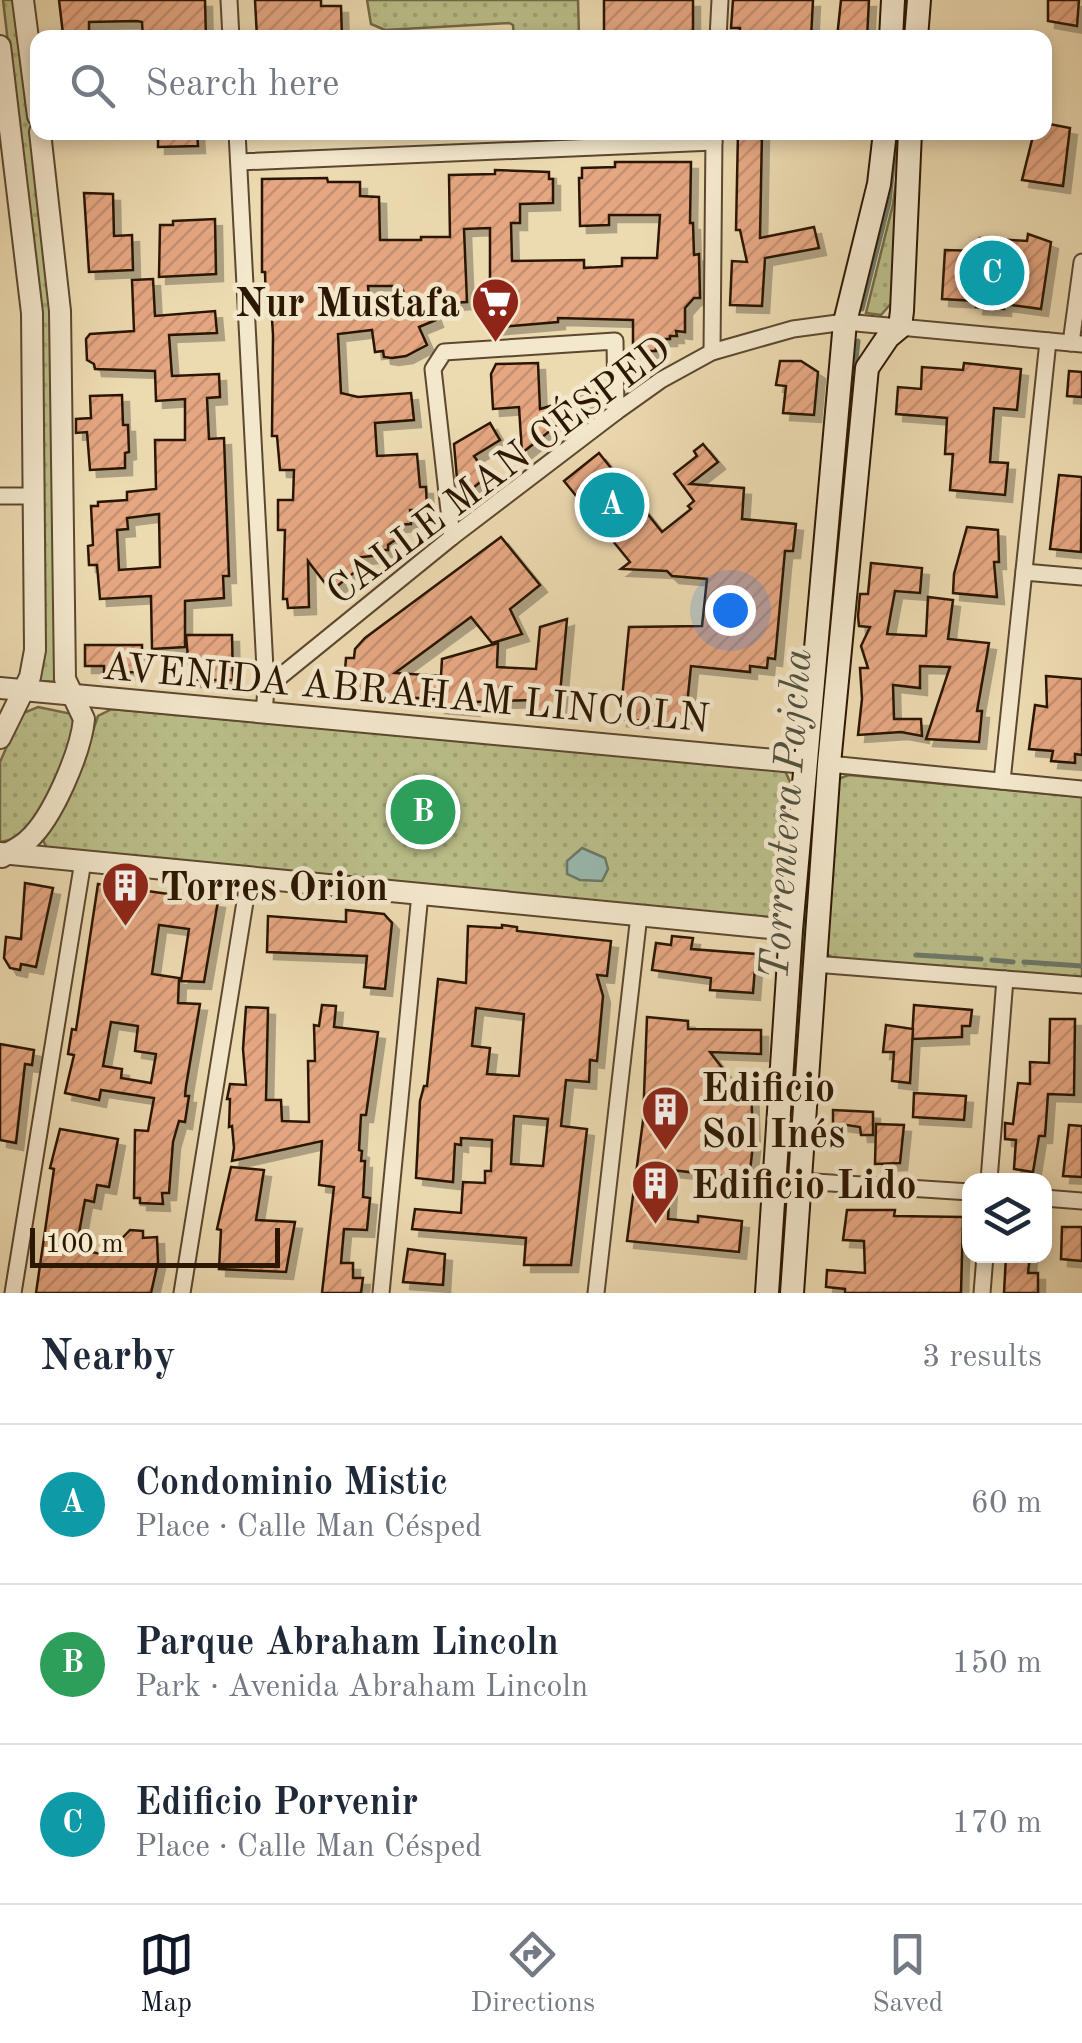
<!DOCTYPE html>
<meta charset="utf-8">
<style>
body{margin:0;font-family:"Old Standard TT",serif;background:#f2f2f3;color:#1f2937}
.controls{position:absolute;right:30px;bottom:30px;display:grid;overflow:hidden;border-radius:20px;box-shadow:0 5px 15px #0003}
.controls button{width:90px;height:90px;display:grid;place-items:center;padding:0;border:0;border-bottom:2px solid #e0e1e3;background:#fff;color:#1f2937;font:50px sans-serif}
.scale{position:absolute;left:30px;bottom:25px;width:250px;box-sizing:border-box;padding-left:10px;border:5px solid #2c1702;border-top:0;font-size:28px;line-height:35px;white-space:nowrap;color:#2c1702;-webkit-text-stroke:8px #f3e7cc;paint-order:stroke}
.you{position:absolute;left:730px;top:610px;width:35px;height:35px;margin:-25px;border:8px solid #fff;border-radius:50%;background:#1a73e8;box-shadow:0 0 0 15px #1a73e833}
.badge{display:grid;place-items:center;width:65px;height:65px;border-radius:50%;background:#111827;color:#fff;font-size:32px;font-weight:700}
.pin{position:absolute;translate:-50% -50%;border:5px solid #fff;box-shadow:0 2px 10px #0006}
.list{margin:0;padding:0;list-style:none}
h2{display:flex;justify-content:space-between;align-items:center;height:130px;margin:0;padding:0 40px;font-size:42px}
h2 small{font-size:32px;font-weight:400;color:#747a83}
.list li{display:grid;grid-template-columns:65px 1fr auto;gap:30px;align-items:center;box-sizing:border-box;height:160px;padding:0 40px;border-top:2px solid #e0e1e3}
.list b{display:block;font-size:38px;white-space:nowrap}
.list p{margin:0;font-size:32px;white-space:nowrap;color:#747a83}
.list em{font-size:32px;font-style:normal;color:#747a83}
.icon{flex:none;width:55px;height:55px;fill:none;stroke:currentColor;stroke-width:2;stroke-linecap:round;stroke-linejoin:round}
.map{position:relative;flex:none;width:1082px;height:1293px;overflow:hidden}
.search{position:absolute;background:#fff;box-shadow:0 5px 15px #0003;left:30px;right:30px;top:30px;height:110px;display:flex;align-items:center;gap:25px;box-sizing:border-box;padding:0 35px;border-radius:20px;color:#747a83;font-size:38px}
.sheet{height:610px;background:#fff}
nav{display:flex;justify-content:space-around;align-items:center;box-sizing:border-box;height:140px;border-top:2px solid #e0e1e3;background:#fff;font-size:28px;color:#747a83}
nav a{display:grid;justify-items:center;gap:5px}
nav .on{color:#111827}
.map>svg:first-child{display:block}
.grass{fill:url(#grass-dots);stroke:#736a46;stroke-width:2.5}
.water{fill:#99bab0;stroke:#6d796a;stroke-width:2.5}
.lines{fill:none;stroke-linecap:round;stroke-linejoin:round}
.stream{stroke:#6d796a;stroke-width:5}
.building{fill:url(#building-hatch);stroke:#2c1702;stroke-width:2.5;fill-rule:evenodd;filter:url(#shadow)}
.minor-casing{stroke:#5c482e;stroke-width:19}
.tertiary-casing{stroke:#5c482e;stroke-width:24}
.secondary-casing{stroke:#2c1702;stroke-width:26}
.minor{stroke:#f3e7cc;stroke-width:15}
.tertiary{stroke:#f3e7cc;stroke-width:20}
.secondary{stroke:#f3e7cc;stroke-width:22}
.labels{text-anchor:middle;stroke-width:9;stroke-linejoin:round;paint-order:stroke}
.poi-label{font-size:40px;font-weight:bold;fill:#2c1702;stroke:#f3e7cc;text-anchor:start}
.street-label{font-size:40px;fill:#2c1702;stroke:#f3e7cc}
.water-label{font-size:42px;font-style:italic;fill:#52503f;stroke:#f3e7cc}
</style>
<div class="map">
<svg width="1082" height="1293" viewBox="0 0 1082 1293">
<defs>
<pattern id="grass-dots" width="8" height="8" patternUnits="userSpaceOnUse" patternTransform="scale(2.5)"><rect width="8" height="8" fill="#babe89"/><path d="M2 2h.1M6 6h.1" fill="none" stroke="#a0a375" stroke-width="1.8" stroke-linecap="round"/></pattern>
<pattern id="building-hatch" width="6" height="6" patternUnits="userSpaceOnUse" patternTransform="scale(2.5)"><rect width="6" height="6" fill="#e5a782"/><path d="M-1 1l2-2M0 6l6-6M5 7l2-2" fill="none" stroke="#c58f6f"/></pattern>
<filter id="shadow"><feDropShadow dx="7" dy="7" stdDeviation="0" flood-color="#0004"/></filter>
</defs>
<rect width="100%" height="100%" fill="#ecdab1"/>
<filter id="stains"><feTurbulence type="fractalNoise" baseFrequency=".002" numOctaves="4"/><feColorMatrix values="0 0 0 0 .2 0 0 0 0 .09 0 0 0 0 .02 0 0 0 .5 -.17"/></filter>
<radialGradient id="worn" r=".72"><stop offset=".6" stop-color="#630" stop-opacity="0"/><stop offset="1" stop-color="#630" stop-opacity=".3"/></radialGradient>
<g class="grass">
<path d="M 3,0 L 16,0 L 52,308 L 56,682 L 38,681 L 43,656 L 39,310 Z"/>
<path d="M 367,0 L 578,0 L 579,37 L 514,37 L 513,25 L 509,23 L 385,30 L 371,24 Z"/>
<path d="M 900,154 L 895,299 L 881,315 L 866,313 L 893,204 Z"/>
<path d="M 38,707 L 72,714 C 79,740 42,814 22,833 C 15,839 9,841 0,842 L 0,762 L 21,714 Z"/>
<path d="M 112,709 L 785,771 L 791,784 L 785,905 L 781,914 L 771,920 L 48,851 L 42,838 L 83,760 L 98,716 Z"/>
<path d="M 849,775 L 1082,797 L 1082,977 L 838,961 L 827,954 L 838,779 Z"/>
</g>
<path class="water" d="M 582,848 L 605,858 L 608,869 L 602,881 L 580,880 L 567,874 L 567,861 Z"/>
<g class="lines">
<g class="stream">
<path d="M 904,38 L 907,0"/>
<path d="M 862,309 L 889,202 L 897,132"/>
<path d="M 832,591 L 858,341"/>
<path d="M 916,955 L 981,959"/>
<path d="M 992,960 L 1013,962"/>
<path d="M 1024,962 L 1082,966"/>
<path d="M 779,1293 L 810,846"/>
</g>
</g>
<g class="building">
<path d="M 59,0 L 205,0 L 206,38 L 143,38 L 142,22 L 137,21 L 89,22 L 89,31 L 63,34 Z"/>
<path d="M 255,0 L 321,0 L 321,6 L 341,6 L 342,38 L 257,38 Z"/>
<rect x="604" y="0" width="89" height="38"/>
<path d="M 733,0 L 813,0 L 811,38 L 740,38 L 740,28 L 731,28 Z"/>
<path d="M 841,0 L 869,0 L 867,38 L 837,38 Z"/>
<path d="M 1048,0 L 1079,0 L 1077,26 L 1048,21 Z"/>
<path d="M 1044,123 L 1070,128 L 1063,186 L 1022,180 L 1034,132 L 1044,132 Z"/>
<path d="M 158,132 L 197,132 L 198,146 L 158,147 Z"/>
<path d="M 738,132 L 762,132 L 760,238 L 814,227 L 819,248 L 765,258 L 762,306 L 730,305 L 732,261 L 747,262 L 740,230 L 736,230 Z"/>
<path d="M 615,162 L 691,162 L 690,223 L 693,223 L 694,255 L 699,254 L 700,298 L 694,298 L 685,308 L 685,332 L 676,331 L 677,336 L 670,336 L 670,339 L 656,339 L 656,351 L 633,351 L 633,320 L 558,318 L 558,322 L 490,328 L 490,228 L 464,229 L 467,302 L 430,304 L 436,320 L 419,327 L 427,345 L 406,356 L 392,358 L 384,357 L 383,351 L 375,352 L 372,330 L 338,334 L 341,393 L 358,397 L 411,393 L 414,420 L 375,423 L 377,456 L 417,454 L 420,487 L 426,487 L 427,510 L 410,510 L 411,524 L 395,525 L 395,540 L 388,545 L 388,550 L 382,550 L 381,555 L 353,558 L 361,567 L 331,591 L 308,561 L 309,607 L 288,608 L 287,599 L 283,599 L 285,530 L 278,530 L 278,500 L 293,500 L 294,470 L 280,470 L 277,436 L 272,436 L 273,335 L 271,303 L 266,303 L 265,272 L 262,272 L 262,179 L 327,178 L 328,182 L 360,182 L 360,196 L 379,197 L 380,240 L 421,240 L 421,237 L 450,237 L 449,175 L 495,174 L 495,170 L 549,172 L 549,179 L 553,179 L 553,203 L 520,204 L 520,223 L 511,223 L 512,261 L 584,260 L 584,268 L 622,266 L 622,258 L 657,258 L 660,215 L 609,215 L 609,225 L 580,226 L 579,178 L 582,178 L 582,168 L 615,167 ZM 368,286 L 401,286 L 413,313 L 371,318 Z"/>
<path d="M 84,193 L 113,194 L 114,236 L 132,235 L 133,270 L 89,272 Z"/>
<path d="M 215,219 L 216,274 L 159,277 L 160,225 L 173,225 L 173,221 Z"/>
<path d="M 1028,234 L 1051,242 L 1041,309 L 1004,304 L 1004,309 L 976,307 L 977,301 L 942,299 L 945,250 L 980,251 L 980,238 L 1027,241 Z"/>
<path d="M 153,279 L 155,316 L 215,311 L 217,333 L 169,335 L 172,376 L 219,374 L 220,397 L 207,398 L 209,439 L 224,438 L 229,576 L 223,576 L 224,598 L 185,601 L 185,647 L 152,649 L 151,596 L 100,599 L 97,565 L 89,565 L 88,546 L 93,545 L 91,506 L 98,506 L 98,502 L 127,500 L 127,492 L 156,489 L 155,440 L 185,440 L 185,399 L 156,401 L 155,371 L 95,369 L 94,364 L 87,360 L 86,339 L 90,334 L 134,331 L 132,280 ZM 159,514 L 160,567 L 119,570 L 117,530 L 128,529 L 127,518 Z"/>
<path d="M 780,361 L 801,361 L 818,372 L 814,415 L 783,413 L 786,386 L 776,385 Z"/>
<path d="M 538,363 L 540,409 L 599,392 L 522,453 L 519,407 L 493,409 L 491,374 L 496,364 Z"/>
<path d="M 964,363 L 1021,369 L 1017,410 L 994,408 L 990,462 L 1008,463 L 1005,495 L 950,490 L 953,454 L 945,454 L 947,418 L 896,414 L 898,387 L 921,389 L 922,367 L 963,370 Z"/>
<path d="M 1069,371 L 1082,372 L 1082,397 L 1067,396 Z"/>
<path d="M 122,395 L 123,425 L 128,425 L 129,452 L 125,453 L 125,468 L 90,470 L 87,432 L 76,433 L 76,419 L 91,418 L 90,396 Z"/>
<path d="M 490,423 L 500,440 L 474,456 L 488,476 L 468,492 L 458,490 L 454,444 Z"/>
<path d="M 703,444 L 718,462 L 690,484 L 744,488 L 742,519 L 796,524 L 793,551 L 785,551 L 775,659 L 768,658 L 767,668 L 750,666 L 750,672 L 691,666 L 685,725 L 620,719 L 629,627 L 702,626 L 707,579 L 672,576 L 667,571 L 621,569 L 630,562 L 564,481 L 599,453 L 662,532 L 691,509 L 688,506 L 694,501 L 674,474 L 697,456 L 694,451 Z"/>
<path d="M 1059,475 L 1082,477 L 1081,552 L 1050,549 Z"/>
<path d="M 967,527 L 998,530 L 999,562 L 994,562 L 997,597 L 953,593 L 954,574 Z"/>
<path d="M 501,537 L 540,585 L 510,609 L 522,634 L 492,643 L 471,617 L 395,673 L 441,676 L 442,659 L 498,643 L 497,667 L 536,669 L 540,627 L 567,619 L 558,715 L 532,712 L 533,700 L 473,702 L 473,709 L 438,706 L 439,699 L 351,695 L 353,671 L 345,671 L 346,658 L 354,658 L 355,649 L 365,638 Z"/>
<path d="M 871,563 L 922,568 L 920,593 L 895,591 L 887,634 L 926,636 L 928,597 L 953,600 L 948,639 L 989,643 L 977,711 L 982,711 L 979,742 L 926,739 L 950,667 L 920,666 L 920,688 L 893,685 L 894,719 L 921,719 L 922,736 L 901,732 L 858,735 L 862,699 L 860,668 L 868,668 L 861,646 L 870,627 L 859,626 L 858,616 L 860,594 L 868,594 Z"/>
<path d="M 186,635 L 232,635 L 233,680 L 190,680 Z"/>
<path d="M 85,645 L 142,645 L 142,658 L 136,658 L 137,672 L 104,673 L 104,666 L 85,666 Z"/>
<path d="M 1046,676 L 1082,679 L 1082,755 L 1075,754 L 1075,763 L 1051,761 L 1053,751 L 1029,749 L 1035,705 L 1047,707 Z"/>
<path d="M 25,883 L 53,888 L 36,967 L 21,964 L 20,970 L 10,968 L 4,958 L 6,937 L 21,939 Z"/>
<path d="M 98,884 L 218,901 L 204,982 L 181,981 L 189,929 L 159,925 L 152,974 L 179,978 L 178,1003 L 200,1004 L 186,1086 L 185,1096 L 189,1096 L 185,1122 L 179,1121 L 173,1142 L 169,1193 L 162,1193 L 163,1204 L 140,1203 L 140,1198 L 134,1198 L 135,1130 L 148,1131 L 154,1098 L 101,1090 L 99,1100 L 65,1093 L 74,1055 L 68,1054 L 72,1029 L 76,1030 ZM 111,1022 L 138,1026 L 135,1051 L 156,1054 L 151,1083 L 121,1078 L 122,1069 L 103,1066 Z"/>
<path d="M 346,910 L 384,914 L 392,923 L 385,989 L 364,987 L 367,956 L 267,952 L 268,916 L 346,922 Z"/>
<path d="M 502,925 L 517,927 L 517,931 L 611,941 L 607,976 L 597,975 L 603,996 L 597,1061 L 590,1060 L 589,1082 L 566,1080 L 561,1126 L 587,1129 L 571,1265 L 524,1265 L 526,1238 L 412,1229 L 415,1209 L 461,1213 L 463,1182 L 485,1183 L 485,1171 L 491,1171 L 492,1140 L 461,1138 L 461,1145 L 455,1144 L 453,1182 L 416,1178 L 420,1101 L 424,1086 L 427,1086 L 438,979 L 466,983 L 468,926 L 502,928 ZM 476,1008 L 524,1014 L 519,1076 L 487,1074 L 490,1048 L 472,1046 ZM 514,1116 L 548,1119 L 543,1166 L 511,1164 Z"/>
<path d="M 672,936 L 693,938 L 691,949 L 756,954 L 753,993 L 710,990 L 711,978 L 652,970 L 656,943 L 671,945 Z"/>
<path d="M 322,1005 L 336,1006 L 334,1027 L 378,1032 L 366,1115 L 361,1115 L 359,1150 L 362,1151 L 361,1161 L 365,1161 L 363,1197 L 370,1198 L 367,1230 L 344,1229 L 341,1263 L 353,1263 L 353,1278 L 363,1278 L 361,1293 L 322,1293 L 334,1187 L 319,1185 L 322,1141 L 232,1161 L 234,1148 L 232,1126 L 229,1127 L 230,1099 L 227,1099 L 230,1084 L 246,1085 L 243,1049 L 246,1007 L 268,1008 L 266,1100 L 281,1100 L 282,1121 L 309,1122 L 308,1061 L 315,1061 L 314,1025 L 319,1026 Z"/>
<path d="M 914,1005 L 972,1010 L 970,1026 L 962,1026 L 962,1037 L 912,1039 Z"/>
<path d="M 647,1017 L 688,1021 L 688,1029 L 761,1030 L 761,1054 L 710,1052 L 733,1082 L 751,1082 L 753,1145 L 749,1179 L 671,1170 L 668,1219 L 698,1222 L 698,1216 L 742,1221 L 739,1252 L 627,1241 L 643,1121 Z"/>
<path d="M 1050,1019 L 1075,1019 L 1074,1095 L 1048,1094 L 1045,1136 L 1039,1136 L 1033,1172 L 1014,1169 L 1016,1140 L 1005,1139 L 1005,1123 L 1013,1124 L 1018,1083 L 1030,1084 L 1030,1062 L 1049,1063 Z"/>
<path d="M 886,1025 L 913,1029 L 910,1083 L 892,1081 L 894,1052 L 883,1052 Z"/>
<path d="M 0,1044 L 34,1050 L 32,1065 L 25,1064 L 16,1143 L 0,1140 Z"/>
<path d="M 914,1093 L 966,1096 L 964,1120 L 913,1117 Z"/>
<path d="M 833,1110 L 873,1112 L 873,1135 L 861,1135 L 860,1127 L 833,1123 Z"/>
<path d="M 876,1124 L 904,1125 L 900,1163 L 875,1164 Z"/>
<path d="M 1069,1125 L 1082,1126 L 1082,1177 L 1063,1176 Z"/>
<path d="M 60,1129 L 118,1139 L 109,1187 L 97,1185 L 94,1202 L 85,1200 L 76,1249 L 106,1255 L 130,1230 L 143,1231 L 143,1238 L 157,1237 L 158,1262 L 151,1293 L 36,1293 L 54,1169 L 50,1168 Z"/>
<path d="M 231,1167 L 264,1170 L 256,1220 L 295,1222 L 286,1272 L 219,1269 L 221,1230 L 217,1229 Z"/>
<path d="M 847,1210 L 895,1210 L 894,1216 L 963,1217 L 961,1293 L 845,1293 L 845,1289 L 826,1287 L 827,1270 L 865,1273 L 864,1241 L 843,1240 Z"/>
<path d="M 1062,1227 L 1082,1227 L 1082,1261 L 1061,1259 Z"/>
<path d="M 408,1249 L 445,1254 L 443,1285 L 403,1282 Z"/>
<path d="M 1006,1256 L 1030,1256 L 1028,1273 L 1038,1273 L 1038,1293 L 1004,1293 Z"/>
</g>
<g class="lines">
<defs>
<g id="minor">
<path d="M 229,0 L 231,38"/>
<path d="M 718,38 L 720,0"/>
<path d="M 237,132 L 266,688 L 264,714"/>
<path d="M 239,162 L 714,142"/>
<path d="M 1071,343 L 1082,262"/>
<path d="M 712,352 L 714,136"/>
<path d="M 0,496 L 35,496"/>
<path d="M 452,537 L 433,369 L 444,352 L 615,341 L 616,412"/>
<path d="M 1024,572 L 1082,577"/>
<path d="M 266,688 L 452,537 L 616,412 L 661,380 L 712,352 L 793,329 L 845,322 L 1082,344"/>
<path d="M 829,764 L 1082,789"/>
<path d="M 1002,781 L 1048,341"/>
<path d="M 814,964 L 1082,985"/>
<path d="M 989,1180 L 1005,979"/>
<path d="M 800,1181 L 970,1192"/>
<path d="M 1044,1198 L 1082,1201"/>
<path d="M 13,1293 L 83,861"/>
<path d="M 182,1293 L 249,877"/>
<path d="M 381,1293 L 420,894"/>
<path d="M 596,1293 L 639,915"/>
<path d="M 982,1293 L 985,1256"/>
</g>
<g id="tertiary">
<path d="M 23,0 L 38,116"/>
<path d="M 0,46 L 32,313 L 35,650 L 30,677 L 0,738"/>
<path d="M 0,688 L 806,763"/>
<path d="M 0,853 L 791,930"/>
<path d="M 2,857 C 11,851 21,847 28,840 C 53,818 81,751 84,719 L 65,679 L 60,311 L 40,132"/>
</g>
<g id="secondary">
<path d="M 891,38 L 893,0"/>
<path d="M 916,38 L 919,0"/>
<path d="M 767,1293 L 791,930 L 845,322 L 879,184 L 885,132"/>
<path d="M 792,1293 L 829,764 L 867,368 L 888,337 L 900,327 L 902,311 L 910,132"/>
</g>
</defs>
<use href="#minor" class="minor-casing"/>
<use href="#tertiary" class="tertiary-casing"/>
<use href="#secondary" class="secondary-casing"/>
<use href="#minor" class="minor"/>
<use href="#tertiary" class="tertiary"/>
<use href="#secondary" class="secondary"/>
</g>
<defs>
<symbol id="supermarket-pin" viewBox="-11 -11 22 30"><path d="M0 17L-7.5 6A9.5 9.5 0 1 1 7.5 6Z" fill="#8f2418" stroke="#f3e7cc"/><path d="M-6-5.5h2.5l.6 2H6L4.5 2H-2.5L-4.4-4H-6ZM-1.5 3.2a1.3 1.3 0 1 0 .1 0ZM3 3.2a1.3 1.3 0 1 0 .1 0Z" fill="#fff"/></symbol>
<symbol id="building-pin" viewBox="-11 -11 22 30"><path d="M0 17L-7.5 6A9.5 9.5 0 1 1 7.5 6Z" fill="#8f2418" stroke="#f3e7cc"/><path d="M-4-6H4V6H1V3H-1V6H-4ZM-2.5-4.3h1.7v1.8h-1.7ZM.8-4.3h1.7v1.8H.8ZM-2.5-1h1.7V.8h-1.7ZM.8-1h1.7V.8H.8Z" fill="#fff"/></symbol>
</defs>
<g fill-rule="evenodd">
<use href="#supermarket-pin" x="468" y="274" width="55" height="75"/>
<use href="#building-pin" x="98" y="858" width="55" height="75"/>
<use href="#building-pin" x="638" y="1082" width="55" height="75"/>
<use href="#building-pin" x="628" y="1156" width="55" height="75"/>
</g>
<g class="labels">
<g class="poi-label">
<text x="460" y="316" text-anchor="end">Nur Mustafa</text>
<text x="160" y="900">Torres Orion</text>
<text x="701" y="1101">Edificio<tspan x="701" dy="46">Sol Inés</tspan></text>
<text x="691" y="1198">Edificio Lido</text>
</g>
<g class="street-label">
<text transform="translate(498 469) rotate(-37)" y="14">CALLE MAN CÉSPED</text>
<text transform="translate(406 691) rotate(5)" y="14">AVENIDA ABRAHAM LINCOLN</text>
</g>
<g class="water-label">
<text transform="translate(784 814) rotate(-86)" y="15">Torrentera Pajcha</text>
</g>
</g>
<rect width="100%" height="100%" filter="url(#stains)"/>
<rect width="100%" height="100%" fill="url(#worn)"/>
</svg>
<div class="controls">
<button><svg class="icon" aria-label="layers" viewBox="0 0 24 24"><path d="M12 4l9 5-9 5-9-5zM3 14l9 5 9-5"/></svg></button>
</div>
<div class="scale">100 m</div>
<div class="you"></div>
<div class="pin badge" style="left:612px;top:505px;background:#0f9aa8">A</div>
<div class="pin badge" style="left:423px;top:812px;background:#2e9e5b">B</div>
<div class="pin badge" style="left:992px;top:273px;background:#0f9aa8">C</div>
<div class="search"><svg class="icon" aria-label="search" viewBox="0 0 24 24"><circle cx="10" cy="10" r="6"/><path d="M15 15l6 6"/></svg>Search here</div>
</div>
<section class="sheet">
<h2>Nearby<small>3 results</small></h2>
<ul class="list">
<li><span class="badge" style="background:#0f9aa8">A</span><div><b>Condominio Mistic</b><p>Place · Calle Man Césped</p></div><em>60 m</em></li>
<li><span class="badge" style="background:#2e9e5b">B</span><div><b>Parque Abraham Lincoln</b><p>Park · Avenida Abraham Lincoln</p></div><em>150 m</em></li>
<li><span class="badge" style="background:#0f9aa8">C</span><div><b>Edificio Porvenir</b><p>Place · Calle Man Césped</p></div><em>170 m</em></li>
</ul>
</section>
<nav>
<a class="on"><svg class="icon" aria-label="map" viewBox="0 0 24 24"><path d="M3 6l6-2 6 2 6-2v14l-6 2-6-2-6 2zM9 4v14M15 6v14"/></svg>Map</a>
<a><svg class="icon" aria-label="directions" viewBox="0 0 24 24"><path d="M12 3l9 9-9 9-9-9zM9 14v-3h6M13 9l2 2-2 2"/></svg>Directions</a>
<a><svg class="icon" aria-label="saved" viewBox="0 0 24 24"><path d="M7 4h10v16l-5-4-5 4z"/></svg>Saved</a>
</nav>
